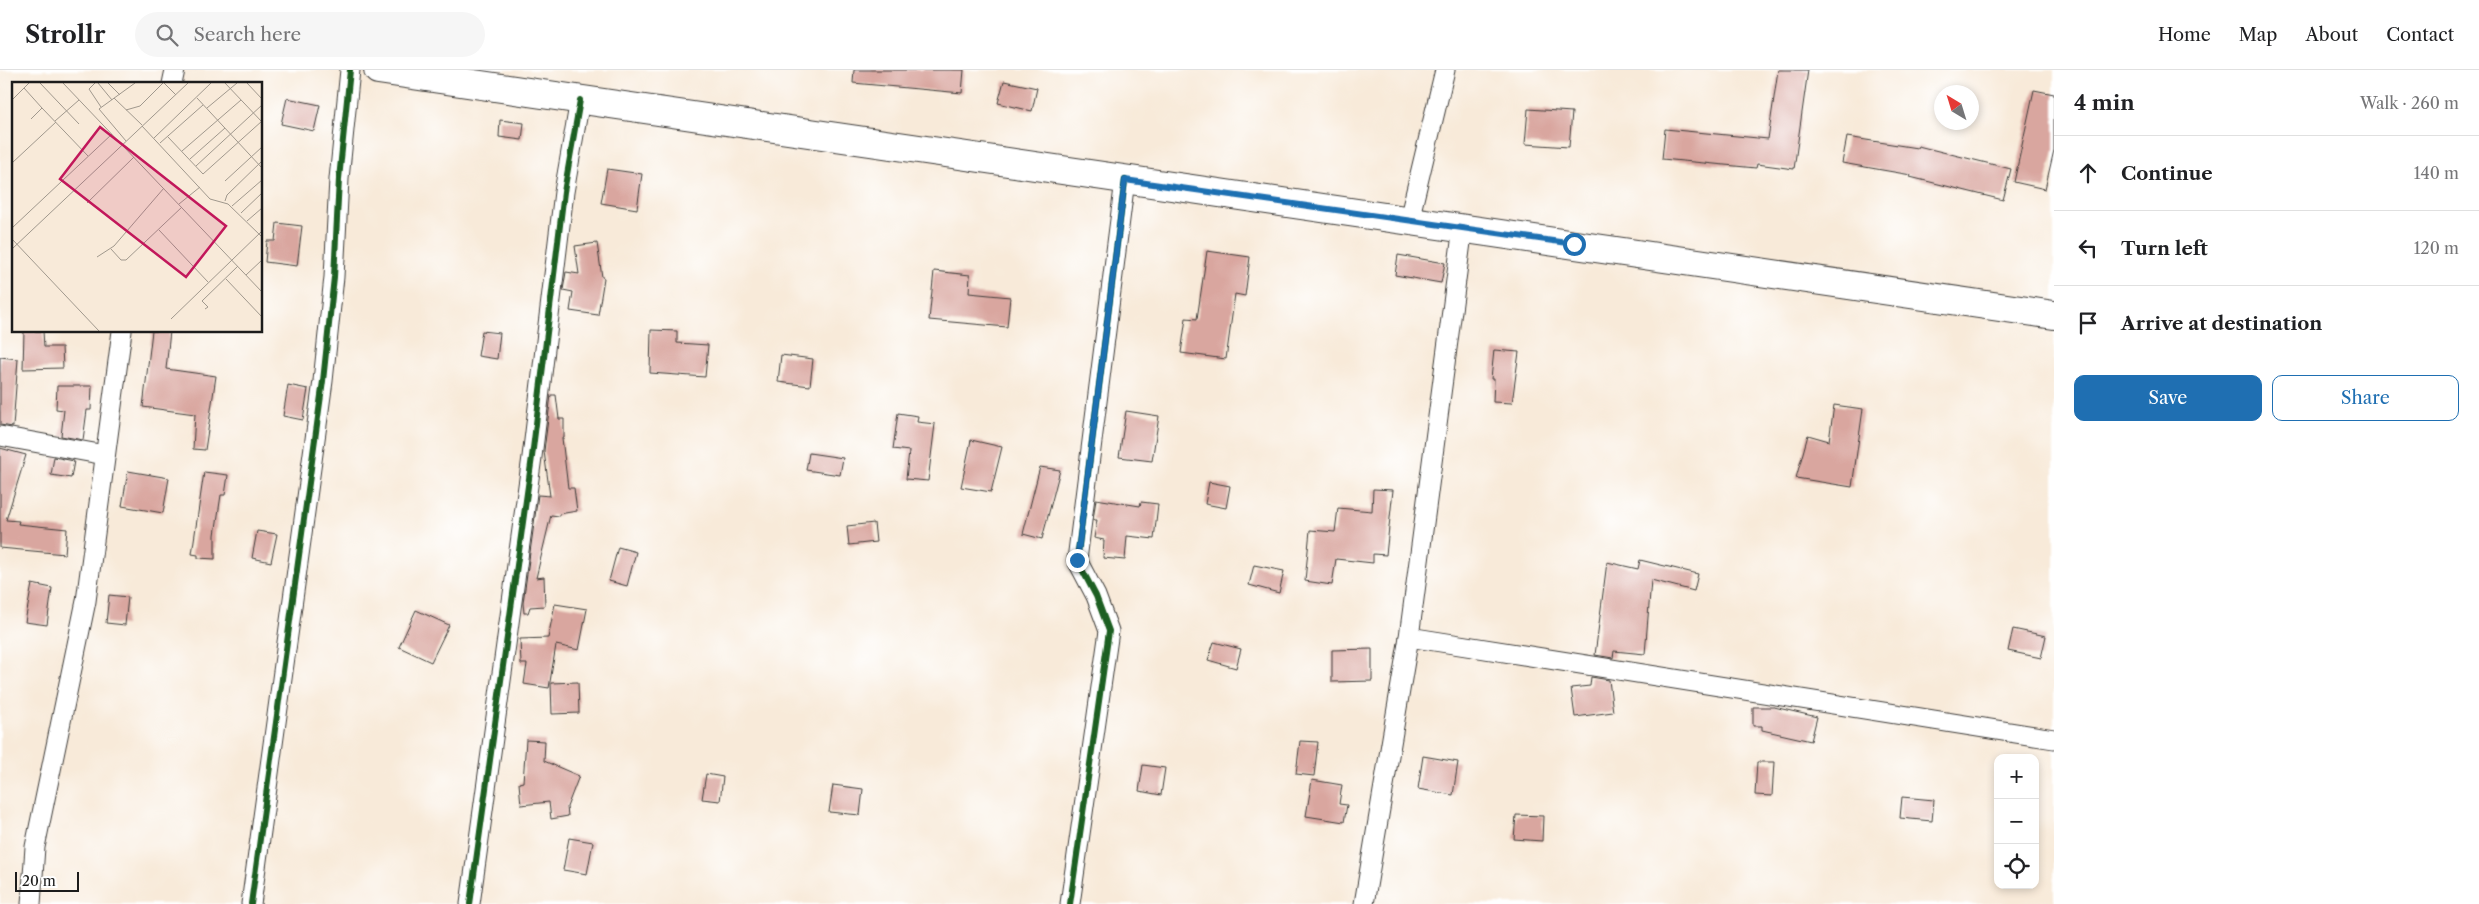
<!DOCTYPE html>
<meta charset="utf-8">
<style>
body{margin:0;font-family:"Libre Caslon Text",serif;background:#f6f6f6;color:#202124}
.controls{position:absolute;right:15px;bottom:15px;display:grid;overflow:hidden;border-radius:10px;box-shadow:0 2px 8px #0003}
.controls button{width:45px;height:45px;display:grid;place-items:center;padding:0;border:0;border-bottom:1px solid #e0e0e0;background:#fff;color:#202124;font:25px sans-serif}
.compass{position:absolute;left:1934px;top:15px;width:45px;height:45px;border-radius:50%;background:#fff;box-shadow:0 2px 8px #0003;rotate:322deg}
.scale{position:absolute;left:15px;bottom:12px;width:64px;box-sizing:border-box;padding-left:5px;border:2px solid #1c1c1c;border-top:0;font-size:14px;line-height:18px;white-space:nowrap;color:#1c1c1c;-webkit-text-stroke:4px #fff;paint-order:stroke}
.stop{position:absolute;width:15px;height:15px;margin:-11px;border:4px solid #1f6fb2;border-radius:50%;background:#fff}
.stop.end{background:#1f6fb2;border-color:#fff;box-shadow:0 1px 5px #0008}
.list{margin:0;padding:0;list-style:none}
h2{display:flex;justify-content:space-between;align-items:center;height:65px;margin:0;padding:0 20px;font-size:21px}
h2 small{font-size:16px;font-weight:400;color:#757577}
.list li{display:grid;grid-template-columns:32px 1fr auto;gap:15px;align-items:center;box-sizing:border-box;height:75px;padding:0 20px;border-top:1px solid #e0e0e0}
.list b{display:block;font-size:19px;white-space:nowrap}
.list em{font-size:16px;font-style:normal;color:#757577}
.actions{display:flex;gap:10px;padding:15px 20px}
.actions a{flex:1;padding:11px 0;border:1px solid #1f6fb2;border-radius:10px;text-align:center;font-size:18px;color:#1f6fb2}
.actions .main{background:#1f6fb2;color:#fff}
.icon{flex:none;width:28px;height:28px;fill:none;stroke:currentColor;stroke-width:2;stroke-linecap:round;stroke-linejoin:round}
.map{position:relative;flex:none;width:2054px;height:834px;overflow:hidden}
header{display:flex;align-items:center;gap:30px;box-sizing:border-box;height:70px;padding:0 25px;background:#fff;border-bottom:1px solid #e0e0e0}
header strong{font-size:24px}
nav{display:flex;gap:28px;margin-inline-start:auto;font-size:18px}
.search{width:350px;height:45px;background:#f6f6f6;display:flex;align-items:center;gap:12px;box-sizing:border-box;padding:0 18px;border-radius:28px;color:#757577;font-size:19px}
main{display:flex}
aside{flex:1;background:#fff}
.map>svg:first-child{display:block}
.building{fill:#d9a69f}
.lines{fill:none;stroke-linecap:round;stroke-linejoin:round}
.minor-casing{stroke:#3d3b38;stroke-width:21}
.primary-casing{stroke:#3d3b38;stroke-width:30}
.minor{stroke:#fff;stroke-width:19}
.primary{stroke:#fff;stroke-width:28}
.cycleway-casing{stroke:#fff;stroke-width:9}
.cycleway{stroke:#1b5e20;stroke-width:6}
.route{stroke:#1f6fb2;stroke-width:6}
.inset-road{fill:none;stroke:#a0988d;stroke-width:1}
.view{fill:#c2185b;fill-opacity:0.15;stroke:#c2185b;stroke-width:2.5}
.inset-edge{fill:none;stroke:#1c1c1c;stroke-width:2.5}
</style>
<header>
<strong>Strollr</strong>
<div class="search"><svg class="icon" aria-label="search" viewBox="0 0 24 24"><circle cx="10" cy="10" r="6"/><path d="M15 15l6 6"/></svg>Search here</div>
<nav><a>Home</a><a>Map</a><a>About</a><a>Contact</a></nav>
</header>
<main>
<div class="map">
<svg width="2054" height="834" viewBox="0 0 2054 834">
<rect width="100%" height="100%" fill="#fff"/>
<filter id="ink" filterUnits="userSpaceOnUse"><feTurbulence type="fractalNoise" baseFrequency=".02" numOctaves="2"/><feDisplacementMap in="SourceGraphic" scale="10" xChannelSelector="R" yChannelSelector="G"/><feConvolveMatrix kernelMatrix="1 2 1 2 8 2 1 2 1" color-interpolation-filters="sRGB"/></filter>
<filter id="wash" filterUnits="userSpaceOnUse"><feTurbulence type="fractalNoise" baseFrequency=".0096" numOctaves="4" result="noise"/><feDisplacementMap in="SourceGraphic" scale="20" xChannelSelector="R" yChannelSelector="G"/><feGaussianBlur stdDeviation="1.12" result="paint"/><feColorMatrix in="noise" values="0 0 0 0 0 0 0 0 0 0 0 0 0 0 0 0 0 1.4 0 .05"/><feComposite in="paint" operator="in"/></filter>
<g filter="url(#wash)">
<rect width="100%" height="100%" fill="#f8ead9"/>
<g id="blocks">
<g class="building">
<path d="M 854,0 L 964,0 L 962,23 L 853,13 Z"/>
<path d="M 1778,0 L 1808,0 L 1794,99 L 1757,94 L 1756,98 L 1662,89 L 1665,59 L 1768,69 Z"/>
<path d="M 1004,11 L 1037,18 L 1032,41 L 998,33 Z"/>
<path d="M 2034,20 L 2054,24 L 2054,80 L 2045,119 L 2014,112 Z"/>
<path d="M 287,28 L 320,35 L 314,61 L 281,54 Z"/>
<path d="M 1528,39 L 1572,42 L 1569,77 L 1525,74 Z"/>
<path d="M 500,50 L 524,53 L 522,70 L 499,67 Z"/>
<path d="M 1847,67 L 1917,78 L 1918,76 L 2011,99 L 2003,130 L 1910,107 L 1911,105 L 1842,93 Z"/>
<path d="M 607,99 L 642,104 L 637,139 L 601,133 Z"/>
<path d="M 277,153 L 302,156 L 297,196 L 265,192 L 267,171 L 275,171 Z"/>
<path d="M 597,173 L 602,207 L 604,208 L 598,245 L 570,241 L 573,222 L 563,220 L 566,202 L 579,204 L 575,176 Z"/>
<path d="M 1207,181 L 1250,187 L 1245,226 L 1235,224 L 1226,289 L 1181,283 L 1186,248 L 1197,249 Z"/>
<path d="M 1398,185 L 1445,193 L 1441,213 L 1395,205 Z"/>
<path d="M 934,201 L 970,205 L 969,223 L 1010,227 L 1007,257 L 929,250 Z"/>
<path d="M 651,260 L 677,261 L 677,273 L 708,275 L 705,307 L 650,303 Z"/>
<path d="M 24,261 L 43,261 L 44,277 L 62,277 L 63,298 L 23,299 Z"/>
<path d="M 152,261 L 170,261 L 166,299 L 216,306 L 205,380 L 193,379 L 195,344 L 143,337 Z"/>
<path d="M 482,261 L 500,263 L 497,289 L 478,286 Z"/>
<path d="M 1494,280 L 1519,282 L 1512,333 L 1493,332 L 1494,309 L 1491,309 Z"/>
<path d="M 781,285 L 813,289 L 810,316 L 778,312 Z"/>
<path d="M 0,287 L 18,289 L 13,357 L 0,355 Z"/>
<path d="M 288,315 L 308,319 L 303,350 L 283,346 Z"/>
<path d="M 57,316 L 92,316 L 91,340 L 87,340 L 83,370 L 61,366 L 64,340 L 56,339 Z"/>
<path d="M 551,325 L 556,325 L 559,349 L 564,349 L 564,368 L 562,368 L 568,418 L 574,418 L 577,441 L 559,444 L 559,446 L 551,445 L 536,508 L 544,507 L 545,536 L 530,537 L 528,543 L 524,543 L 523,533 L 538,425 L 550,426 L 544,381 Z"/>
<path d="M 1834,335 L 1863,339 L 1852,417 L 1796,408 L 1808,365 L 1829,371 Z"/>
<path d="M 1126,341 L 1159,346 L 1152,391 L 1119,387 Z"/>
<path d="M 898,343 L 918,346 L 917,352 L 935,354 L 928,411 L 906,409 L 909,381 L 893,379 Z"/>
<path d="M 971,370 L 1002,377 L 991,422 L 961,417 Z"/>
<path d="M 0,378 L 26,385 L 6,450 L 19,451 L 18,454 L 67,459 L 65,484 L 0,478 Z"/>
<path d="M 809,383 L 843,388 L 840,405 L 806,400 Z"/>
<path d="M 54,387 L 74,391 L 71,408 L 51,405 Z"/>
<path d="M 1040,397 L 1060,400 L 1042,469 L 1023,464 Z"/>
<path d="M 128,401 L 169,408 L 163,443 L 122,436 Z"/>
<path d="M 204,402 L 228,405 L 225,425 L 221,425 L 215,465 L 215,489 L 198,488 L 198,485 L 192,484 Z"/>
<path d="M 1209,412 L 1230,416 L 1226,438 L 1205,434 Z"/>
<path d="M 1373,419 L 1393,420 L 1386,485 L 1373,484 L 1373,493 L 1336,489 L 1332,515 L 1305,511 L 1310,460 L 1335,462 L 1338,438 L 1372,441 Z"/>
<path d="M 1096,429 L 1140,436 L 1141,432 L 1158,434 L 1154,469 L 1127,466 L 1125,490 L 1103,488 L 1104,470 L 1094,468 L 1097,450 L 1093,450 Z"/>
<path d="M 874,453 L 876,472 L 849,475 L 847,456 Z"/>
<path d="M 257,461 L 277,464 L 271,492 L 252,488 Z"/>
<path d="M 618,477 L 636,482 L 627,516 L 609,511 Z"/>
<path d="M 1640,490 L 1698,504 L 1694,521 L 1651,510 L 1645,584 L 1614,581 L 1613,588 L 1595,585 L 1607,492 L 1638,499 Z"/>
<path d="M 1254,495 L 1284,501 L 1279,523 L 1249,515 Z"/>
<path d="M 32,514 L 52,518 L 47,555 L 25,552 Z"/>
<path d="M 109,525 L 128,527 L 125,555 L 106,553 Z"/>
<path d="M 555,534 L 587,539 L 579,580 L 556,575 L 549,618 L 524,614 L 527,594 L 521,594 L 520,569 L 548,568 Z"/>
<path d="M 416,540 L 449,555 L 431,592 L 399,577 Z"/>
<path d="M 2013,559 L 2046,566 L 2041,588 L 2008,581 Z"/>
<path d="M 1214,572 L 1241,579 L 1236,598 L 1208,590 Z"/>
<path d="M 1372,579 L 1372,611 L 1332,612 L 1332,580 Z"/>
<path d="M 1591,607 L 1609,610 L 1613,642 L 1575,647 L 1571,618 L 1590,616 Z"/>
<path d="M 578,612 L 579,643 L 552,644 L 551,613 Z"/>
<path d="M 1753,637 L 1774,637 L 1817,647 L 1811,671 L 1762,660 L 1762,656 L 1753,656 Z"/>
<path d="M 526,670 L 545,671 L 544,691 L 579,706 L 567,737 L 568,746 L 551,749 L 549,732 L 521,735 L 519,713 L 523,712 Z"/>
<path d="M 1300,671 L 1318,672 L 1314,706 L 1296,704 Z"/>
<path d="M 1423,686 L 1458,692 L 1453,725 L 1418,719 Z"/>
<path d="M 1757,692 L 1774,692 L 1772,726 L 1755,725 Z"/>
<path d="M 1143,695 L 1165,698 L 1161,725 L 1139,721 Z"/>
<path d="M 706,704 L 723,707 L 720,731 L 702,729 Z"/>
<path d="M 1312,710 L 1342,715 L 1339,734 L 1347,735 L 1344,752 L 1306,746 Z"/>
<path d="M 833,715 L 863,719 L 860,745 L 829,742 Z"/>
<path d="M 1902,727 L 1934,730 L 1932,751 L 1900,748 Z"/>
<path d="M 1516,745 L 1543,746 L 1542,771 L 1514,769 Z"/>
<path d="M 569,768 L 593,772 L 587,804 L 563,800 Z"/>
</g>
</g>
</g>
<g filter="url(#ink)">
<use href="#blocks" fill-opacity="0" stroke="#3d3b38" stroke-width="1"/>
<g class="lines">
<defs>
<g id="minor">
<path d="M 172,14 L 175,0"/>
<path d="M 1409,150 L 1445,0"/>
<path d="M 0,366 L 105,385"/>
<path d="M 1409,567 L 2054,669"/>
<path d="M 31,834 L 35,777 L 86,531 L 122,261"/>
<path d="M 251,834 L 323,311 L 334,207 L 339,109 L 350,0"/>
<path d="M 470,834 L 532,387 L 564,122 L 580,30"/>
<path d="M 1070,834 L 1109,561 L 1096,526 L 1077,490 L 1125,110"/>
<path d="M 1364,834 L 1409,567 L 1463,157"/>
</g>
<path id="primary" d="M 378,0 L 2054,245"/>
</defs>
<use href="#minor" class="minor-casing"/>
<use href="#primary" class="primary-casing"/>
<use href="#minor" class="minor"/>
<use href="#primary" class="primary"/>
<defs>
<g id="cycleway">
<path d="M 251,834 L 323,311 L 334,207 L 339,109 L 350,0"/>
<path d="M 470,834 L 532,387 L 564,122 L 580,30"/>
<path d="M 1070,834 L 1109,561 L 1096,526 L 1077,490 L 1125,110"/>
</g>
</defs>
<use href="#cycleway" class="cycleway-casing"/>
<use href="#cycleway" class="cycleway"/>
</g>
</g>
<g class="lines" filter="url(#ink)">
<path class="route" d="M 1077,490 L 1125,110 L 1574,174"/>
</g>
<g transform="translate(12 12)">
<rect width="250" height="250" fill="#f8ead9"/>
<path class="inset-road" d="M 28,1 L 67,42M 51,1 L 250,210M 83,1 L 77,7 L 89,25M 86,1 L 100,18M 96,1 L 108,13M 152,1 L 164,13M 213,1 L 250,40M 235,1 L 250,17M 12,6 L 30,26M 102,16 L 130,43M 185,16 L 250,86M 0,18 L 17,1M 195,26 L 225,1M 114,28 L 128,24 L 151,1M 19,37 L 30,26 L 76,74M 43,39 L 67,18M 130,44 L 198,117 L 216,122 L 250,155M 156,55 L 191,92 L 250,39M 142,56 L 199,1M 114,59 L 87,27 L 123,1M 148,61 L 191,23M 170,69 L 229,18M 178,77 L 213,46M 0,81 L 44,40M 184,84 L 250,23M 213,99 L 250,65M 213,119 L 215,113 L 250,79M 75,121 L 122,75M 167,122 L 188,105M 220,124 L 250,98M 229,131 L 250,111M 235,139 L 250,126M 0,146 L 100,52M 147,148 L 196,200M 0,157 L 87,249M 0,167 L 176,1M 99,167 L 109,178 L 114,178 L 170,125M 85,175 L 102,164 L 152,106M 234,193 L 250,178M 214,197 L 250,235M 193,227 L 196,225 L 190,219 L 226,184M 159,237 L 250,149"/>
<path class="view" d="M 88,45 L 214,144 L 174,195 L 48,97 Z"/>
<rect width="250" height="250" class="inset-edge"/>
</g>
</svg>
<div class="controls">
<button>+</button>
<button>−</button>
<button><svg class="icon" aria-label="locate" viewBox="0 0 24 24"><circle cx="12" cy="12" r="6"/><path d="M12 2v4M12 18v4M2 12h4M18 12h4"/></svg></button>
</div>
<svg class="compass" viewBox="-18 -18 36 36"><path d="M0-13l5 13h-10z" fill="#e53935"/><path d="M0 13l5-13h-10z" fill="#757577"/></svg>
<div class="scale">20 m</div>
<div class="stop" style="left:1574px;top:174px"></div>
<div class="stop end" style="left:1077px;top:490px"></div>
</div>
<aside>
<h2>4 min<small>Walk · 260 m</small></h2>
<ul class="list">
<li><svg class="icon" aria-label="ahead" viewBox="0 0 24 24"><path d="M12 20V5M6 11l6-6 6 6"/></svg><div><b>Continue</b></div><em>140 m</em></li>
<li><svg class="icon" aria-label="left" viewBox="0 0 24 24"><path d="M17 20v-9H6M10 6l-5 5 5 5"/></svg><div><b>Turn left</b></div><em>120 m</em></li>
<li><svg class="icon" aria-label="arrive" viewBox="0 0 24 24"><path d="M6 21V4h12l-3 4 3 4H6"/></svg><div><b>Arrive at destination</b></div></li>
</ul>
<div class="actions"><a class="main">Save</a><a>Share</a></div>
</aside>
</main>
